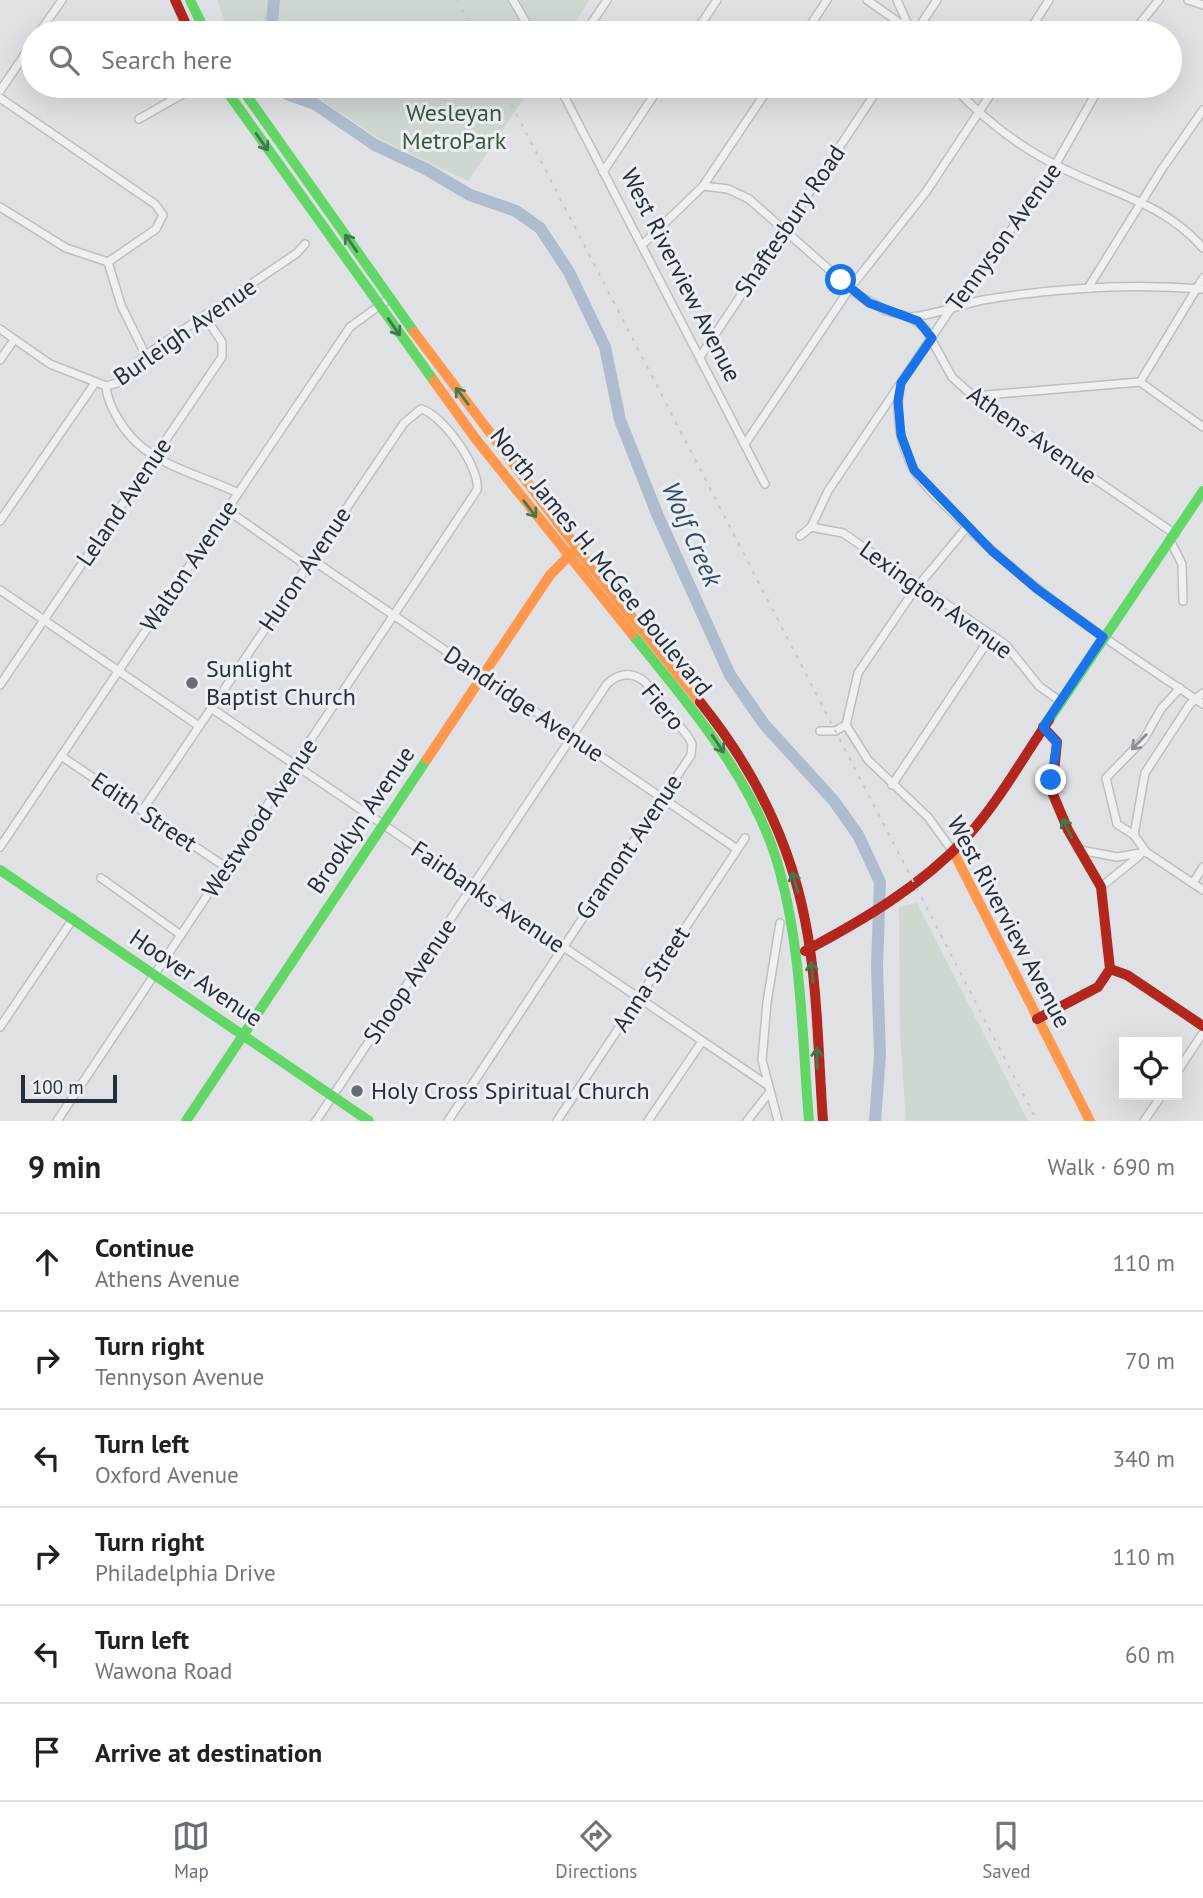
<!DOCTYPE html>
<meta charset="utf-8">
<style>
body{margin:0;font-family:"PT Sans",sans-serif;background:#f6f6f6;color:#202124}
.controls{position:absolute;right:21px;bottom:21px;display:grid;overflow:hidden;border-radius:0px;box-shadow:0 7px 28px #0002}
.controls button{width:63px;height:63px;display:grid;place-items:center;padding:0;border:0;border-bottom:2px solid #e0e0e0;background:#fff;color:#202124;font:35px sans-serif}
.scale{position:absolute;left:21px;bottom:18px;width:96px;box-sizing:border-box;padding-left:7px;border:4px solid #272e3c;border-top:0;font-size:19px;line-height:24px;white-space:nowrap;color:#272e3c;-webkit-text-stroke:5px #eceff4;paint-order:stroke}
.stop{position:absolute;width:21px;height:21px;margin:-16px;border:5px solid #1a73e8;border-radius:50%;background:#fff}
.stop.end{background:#1a73e8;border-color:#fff;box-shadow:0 2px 7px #0008}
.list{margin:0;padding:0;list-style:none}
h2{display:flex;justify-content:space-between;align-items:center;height:91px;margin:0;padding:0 28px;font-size:30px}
h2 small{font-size:23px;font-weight:400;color:#757577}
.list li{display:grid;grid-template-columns:46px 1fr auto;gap:21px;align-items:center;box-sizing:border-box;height:98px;padding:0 28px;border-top:2px solid #e0e0e0}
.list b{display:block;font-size:26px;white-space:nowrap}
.list p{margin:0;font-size:23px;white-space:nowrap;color:#757577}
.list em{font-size:23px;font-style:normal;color:#757577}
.icon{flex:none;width:38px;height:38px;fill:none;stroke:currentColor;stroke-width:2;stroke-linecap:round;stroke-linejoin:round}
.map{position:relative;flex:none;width:1203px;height:1121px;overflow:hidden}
.search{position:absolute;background:#fff;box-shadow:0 7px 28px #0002;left:21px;right:21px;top:21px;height:77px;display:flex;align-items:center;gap:18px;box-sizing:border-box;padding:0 24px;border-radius:38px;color:#757577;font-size:26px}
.sheet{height:679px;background:#fff}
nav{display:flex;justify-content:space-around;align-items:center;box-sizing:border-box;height:98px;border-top:2px solid #e0e0e0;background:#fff;font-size:19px;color:#757577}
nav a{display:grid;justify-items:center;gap:4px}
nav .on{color:#676d77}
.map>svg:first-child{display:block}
.green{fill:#cfd8d0}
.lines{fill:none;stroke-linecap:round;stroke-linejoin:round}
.river{stroke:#afbcce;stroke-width:12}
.street-casing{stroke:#bdbfc2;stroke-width:10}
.street{stroke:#eeeff1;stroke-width:7}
.fast{stroke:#63d668;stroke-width:10}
.slow{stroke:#ff974d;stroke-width:10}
.jam{stroke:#b3261e;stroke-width:10}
.rail{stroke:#c7c9cc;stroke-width:2;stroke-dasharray:3.5 7;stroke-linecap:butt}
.oneway{stroke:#427a50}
.oneway2{stroke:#8a8e96}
.route{stroke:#1a73e8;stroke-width:9}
.poi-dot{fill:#676d77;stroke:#eceff4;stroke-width:2.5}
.labels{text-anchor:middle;stroke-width:6;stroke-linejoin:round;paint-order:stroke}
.park-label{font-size:24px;fill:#3a5736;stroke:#eceff4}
.street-label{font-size:24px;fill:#272e3c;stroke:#eceff4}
.poi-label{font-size:24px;fill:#272e3c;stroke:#eceff4;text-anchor:start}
.water-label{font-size:26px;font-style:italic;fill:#344a6d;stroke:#eceff4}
</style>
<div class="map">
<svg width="1203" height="1121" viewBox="0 0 1203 1121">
<rect width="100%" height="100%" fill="#dfe1e4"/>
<g class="green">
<path d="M 217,0 L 590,0 L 568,33 L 229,33 Z"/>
<path d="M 301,86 L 532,86 L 468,181 L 379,139 Z"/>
<path d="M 917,903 L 1028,1121 L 906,1121 L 900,1035 L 899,907 Z"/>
</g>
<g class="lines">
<g class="river">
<path d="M 271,33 L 274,0"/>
<path d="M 282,86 L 287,94 L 315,104 L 375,145 L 426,169 L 470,195 L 516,211 L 540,228 L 569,272 L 605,347 L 620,420 L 658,516 L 730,675 L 764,724 L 834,801 L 858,835 L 880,882 L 877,966 L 880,1055 L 875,1121"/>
</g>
<defs>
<g id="street">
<path d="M 513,0 L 532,33"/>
<path d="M 867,0 L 914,33"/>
<path d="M 897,0 L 909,27"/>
<path d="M 1188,0 L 1203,5"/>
<path d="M 39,33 L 62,0"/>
<path d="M 585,33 L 607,0"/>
<path d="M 695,33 L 717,0"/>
<path d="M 805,33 L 827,0"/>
<path d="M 915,33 L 937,0"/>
<path d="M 1028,33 L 1049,0"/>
<path d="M 1132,33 L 1159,0"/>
<path d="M 559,86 L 765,484"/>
<path d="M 953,86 C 985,121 1022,149 1064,169 C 1114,194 1165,204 1203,248"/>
<path d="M 0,91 L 33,42"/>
<path d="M 0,98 L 155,204 L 163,215 L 156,229 L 108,262 L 66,248 L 0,207"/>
<path d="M 139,119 L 197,86"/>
<path d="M 603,172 L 660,86"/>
<path d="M 703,186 L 728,189 L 749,199 L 858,295 L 887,311 L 910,317 L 925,328 L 952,377 L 973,396 L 1175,534"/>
<path d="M 642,245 L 703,186 L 770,86"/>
<path d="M 108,262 L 121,305 L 146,356"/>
<path d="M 1088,288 L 1162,169 L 1203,110"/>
<path d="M 910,317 C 936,315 958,305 983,300 C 1055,288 1130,283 1203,289"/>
<path d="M 0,329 L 50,364 L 106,386 L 121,382 L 143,357 L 297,253 L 305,244"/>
<path d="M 700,357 L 880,86"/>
<path d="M 0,360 L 14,340"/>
<path d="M 1140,382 L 1203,278"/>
<path d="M 106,386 C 107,398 111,407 117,417 C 143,465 193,471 238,493"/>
<path d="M 900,387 C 895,415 900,445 914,470 C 926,489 945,505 961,521 C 1033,593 1119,648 1203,704"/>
<path d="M 974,396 L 1140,382 L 1203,427"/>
<path d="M 745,444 L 850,288 L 926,192 L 996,86"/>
<path d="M 227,510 L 307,566"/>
<path d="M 0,521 L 95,383"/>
<path d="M 811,527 L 828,491 L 952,307 L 1040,192 L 1100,86"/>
<path d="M 800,536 L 811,527 L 843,533 L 1006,645 L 1039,686 L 1060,701"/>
<path d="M 1170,540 L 1182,564 L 1183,601"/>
<path d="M 311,559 L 737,849"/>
<path d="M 0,590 L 199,726"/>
<path d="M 0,685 L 222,357 L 222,342 L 205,317"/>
<path d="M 1203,693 L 1190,704 L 1145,773 L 1134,835 L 1146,852 L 1203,890"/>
<path d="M 211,708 L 766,1084"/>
<path d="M 846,725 L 868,760 L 928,817 L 954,853"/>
<path d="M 820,731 L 835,731 L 846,725 L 858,673 L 913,592 L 967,527"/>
<path d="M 61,756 L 227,868"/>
<path d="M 892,785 L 992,635"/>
<path d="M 1134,835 L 1117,824 L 1106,778 L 1144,739 L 1161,709 L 1180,688"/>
<path d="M 0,847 L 350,327 L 390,298"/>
<path d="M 1080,850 L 1117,857 L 1146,852"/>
<path d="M 101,878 L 181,935"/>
<path d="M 1193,883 L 1203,867"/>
<path d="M 1101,887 L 1139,856"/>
<path d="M 0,1027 L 73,919"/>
<path d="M 1177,1072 L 1203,1033"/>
<path d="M 57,1121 L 477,490 C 481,468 442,414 421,409 L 404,423 L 142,811"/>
<path d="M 316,1121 L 607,684 C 619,673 632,671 645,682 L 689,738 L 692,744 L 691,755 L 448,1121"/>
<path d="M 557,1121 L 745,838"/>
<path d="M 648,1121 L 701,1043"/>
<path d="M 747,1121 L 769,1093"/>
<path d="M 778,1121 L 762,1060 L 767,1002 L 780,923"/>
<path d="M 1144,1121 L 1162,1095"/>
</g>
</defs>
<use href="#street" class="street-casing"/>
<use href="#street" class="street"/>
<g class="fast">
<path d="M 190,0 L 206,33"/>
<path d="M 223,86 L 434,381"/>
<path d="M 240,86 L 414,332"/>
<path d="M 632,634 C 689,705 757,783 780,872 C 802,952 802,1039 809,1121"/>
<path d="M 1049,720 L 1203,491"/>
<path d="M 0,870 L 369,1121"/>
<path d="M 186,1121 L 427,759"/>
</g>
<g class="slow">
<path d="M 414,332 L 583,556 L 700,702"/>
<path d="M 434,381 L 475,438 L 632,634"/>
<path d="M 427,759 L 550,575 L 573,552"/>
<path d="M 954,853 L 1090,1121"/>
</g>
<g class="jam">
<path d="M 175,0 L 190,33"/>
<path d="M 700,702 C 751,765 789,839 805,920 C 818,985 818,1054 823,1121"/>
<path d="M 805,951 C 863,920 920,887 966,838 C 998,803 1022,759 1049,720"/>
<path d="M 1110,969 L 1127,975 L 1203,1026"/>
<path d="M 1037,1019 L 1098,987 L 1110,969 L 1101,887 L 1068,830 L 1052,792 L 1057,742 L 1043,727"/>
</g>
<g class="rail">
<path d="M 457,0 L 475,33"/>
<path d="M 502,86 L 1037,1121"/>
</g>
</g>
<defs><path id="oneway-shaft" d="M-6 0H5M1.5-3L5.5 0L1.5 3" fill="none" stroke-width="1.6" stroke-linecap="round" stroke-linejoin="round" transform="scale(1.75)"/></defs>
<g class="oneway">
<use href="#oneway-shaft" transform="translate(262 142) rotate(55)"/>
<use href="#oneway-shaft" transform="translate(351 243) rotate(-125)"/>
<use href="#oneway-shaft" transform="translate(394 327) rotate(55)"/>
<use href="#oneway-shaft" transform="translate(462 396) rotate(-127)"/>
<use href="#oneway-shaft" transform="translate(530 509) rotate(53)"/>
<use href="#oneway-shaft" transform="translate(718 744) rotate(56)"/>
<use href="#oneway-shaft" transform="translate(1067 828) rotate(-116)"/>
<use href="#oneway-shaft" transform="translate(795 882) rotate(-106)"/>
<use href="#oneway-shaft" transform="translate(812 972) rotate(-95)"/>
<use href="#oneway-shaft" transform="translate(817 1058) rotate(-91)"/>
</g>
<use class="oneway2" href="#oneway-shaft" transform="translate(1139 742) rotate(134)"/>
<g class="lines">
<path class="route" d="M 841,280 L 869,303 L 918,321 L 932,338 L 901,383 L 898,401 L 901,435 L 914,470 L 992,551 L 1037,589 L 1103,637 L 1043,727 L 1057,743 L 1051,780"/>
</g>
<g class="poi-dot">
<circle cx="192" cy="683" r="7"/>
<circle cx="357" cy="1091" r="7"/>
</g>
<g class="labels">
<g class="park-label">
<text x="454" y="121">Wesleyan<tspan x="454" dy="28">MetroPark</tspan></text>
</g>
<g class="street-label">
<text transform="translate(790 221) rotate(-56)" y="8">Shaftesbury Road</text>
<text transform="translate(1004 237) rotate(-54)" y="8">Tennyson Avenue</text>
<text transform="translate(681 275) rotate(63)" y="8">West Riverview Avenue</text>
<text transform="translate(185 332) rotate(-35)" y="8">Burleigh Avenue</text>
<text transform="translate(1032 435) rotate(35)" y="8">Athens Avenue</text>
<text transform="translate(124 502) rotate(-56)" y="8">Leland Avenue</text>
<text transform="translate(601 562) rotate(51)" y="8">North James H. McGee Boulevard</text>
<text transform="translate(189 566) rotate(-56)" y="8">Walton Avenue</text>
<text transform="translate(305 569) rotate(-56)" y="8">Huron Avenue</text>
<text transform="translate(936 600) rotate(36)" y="8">Lexington Avenue</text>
<text transform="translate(524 704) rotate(34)" y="8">Dandridge Avenue</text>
<text transform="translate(663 707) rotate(50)" y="8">Fiero</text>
<text transform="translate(144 812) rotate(34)" y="8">Edith Street</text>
<text transform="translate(260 818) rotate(-56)" y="8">Westwood Avenue</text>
<text transform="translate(361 820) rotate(-56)" y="8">Brooklyn Avenue</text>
<text transform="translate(629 847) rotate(-56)" y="8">Gramont Avenue</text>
<text transform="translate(488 897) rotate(34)" y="8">Fairbanks Avenue</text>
<text transform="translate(1009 922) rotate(62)" y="8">West Riverview Avenue</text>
<text transform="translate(196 978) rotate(34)" y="8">Hoover Avenue</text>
<text transform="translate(651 979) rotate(-57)" y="8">Anna Street</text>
<text transform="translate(410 981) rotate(-56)" y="8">Shoop Avenue</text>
</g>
<g class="poi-label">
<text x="206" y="677">Sunlight<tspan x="206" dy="28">Baptist Church</tspan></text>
<text x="371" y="1099">Holy Cross Spiritual Church</text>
</g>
<g class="water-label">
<text transform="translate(692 534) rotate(66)" y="9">Wolf Creek</text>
</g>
</g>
</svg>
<div class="controls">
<button><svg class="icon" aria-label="locate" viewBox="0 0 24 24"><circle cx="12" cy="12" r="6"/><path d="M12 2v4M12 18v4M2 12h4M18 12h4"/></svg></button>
</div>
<div class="scale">100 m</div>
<div class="stop" style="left:841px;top:280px"></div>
<div class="stop end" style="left:1051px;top:780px"></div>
<div class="search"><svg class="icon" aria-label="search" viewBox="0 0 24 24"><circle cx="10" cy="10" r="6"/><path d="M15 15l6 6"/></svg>Search here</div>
</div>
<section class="sheet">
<h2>9 min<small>Walk · 690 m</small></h2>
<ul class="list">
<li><svg class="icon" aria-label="ahead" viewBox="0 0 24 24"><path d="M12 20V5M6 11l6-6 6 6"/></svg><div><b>Continue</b><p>Athens Avenue</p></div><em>110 m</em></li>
<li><svg class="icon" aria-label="right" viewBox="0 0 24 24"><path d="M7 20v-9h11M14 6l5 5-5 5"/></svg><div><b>Turn right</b><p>Tennyson Avenue</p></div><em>70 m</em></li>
<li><svg class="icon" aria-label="left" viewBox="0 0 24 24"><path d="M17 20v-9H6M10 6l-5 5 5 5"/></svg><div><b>Turn left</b><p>Oxford Avenue</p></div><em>340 m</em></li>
<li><svg class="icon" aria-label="right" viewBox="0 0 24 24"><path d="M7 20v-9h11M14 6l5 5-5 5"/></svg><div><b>Turn right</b><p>Philadelphia Drive</p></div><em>110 m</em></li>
<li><svg class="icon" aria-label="left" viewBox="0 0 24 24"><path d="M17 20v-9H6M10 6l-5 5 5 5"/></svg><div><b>Turn left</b><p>Wawona Road</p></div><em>60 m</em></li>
<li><svg class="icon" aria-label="arrive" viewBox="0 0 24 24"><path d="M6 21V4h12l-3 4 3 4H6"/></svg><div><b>Arrive at destination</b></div></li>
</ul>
</section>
<nav>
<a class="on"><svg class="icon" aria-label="map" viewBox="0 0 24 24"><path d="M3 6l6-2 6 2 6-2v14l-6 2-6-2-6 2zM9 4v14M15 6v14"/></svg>Map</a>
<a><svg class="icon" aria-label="directions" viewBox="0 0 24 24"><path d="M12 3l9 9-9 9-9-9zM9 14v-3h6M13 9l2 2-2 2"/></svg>Directions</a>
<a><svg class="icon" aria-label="saved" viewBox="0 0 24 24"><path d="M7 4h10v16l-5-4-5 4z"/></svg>Saved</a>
</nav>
